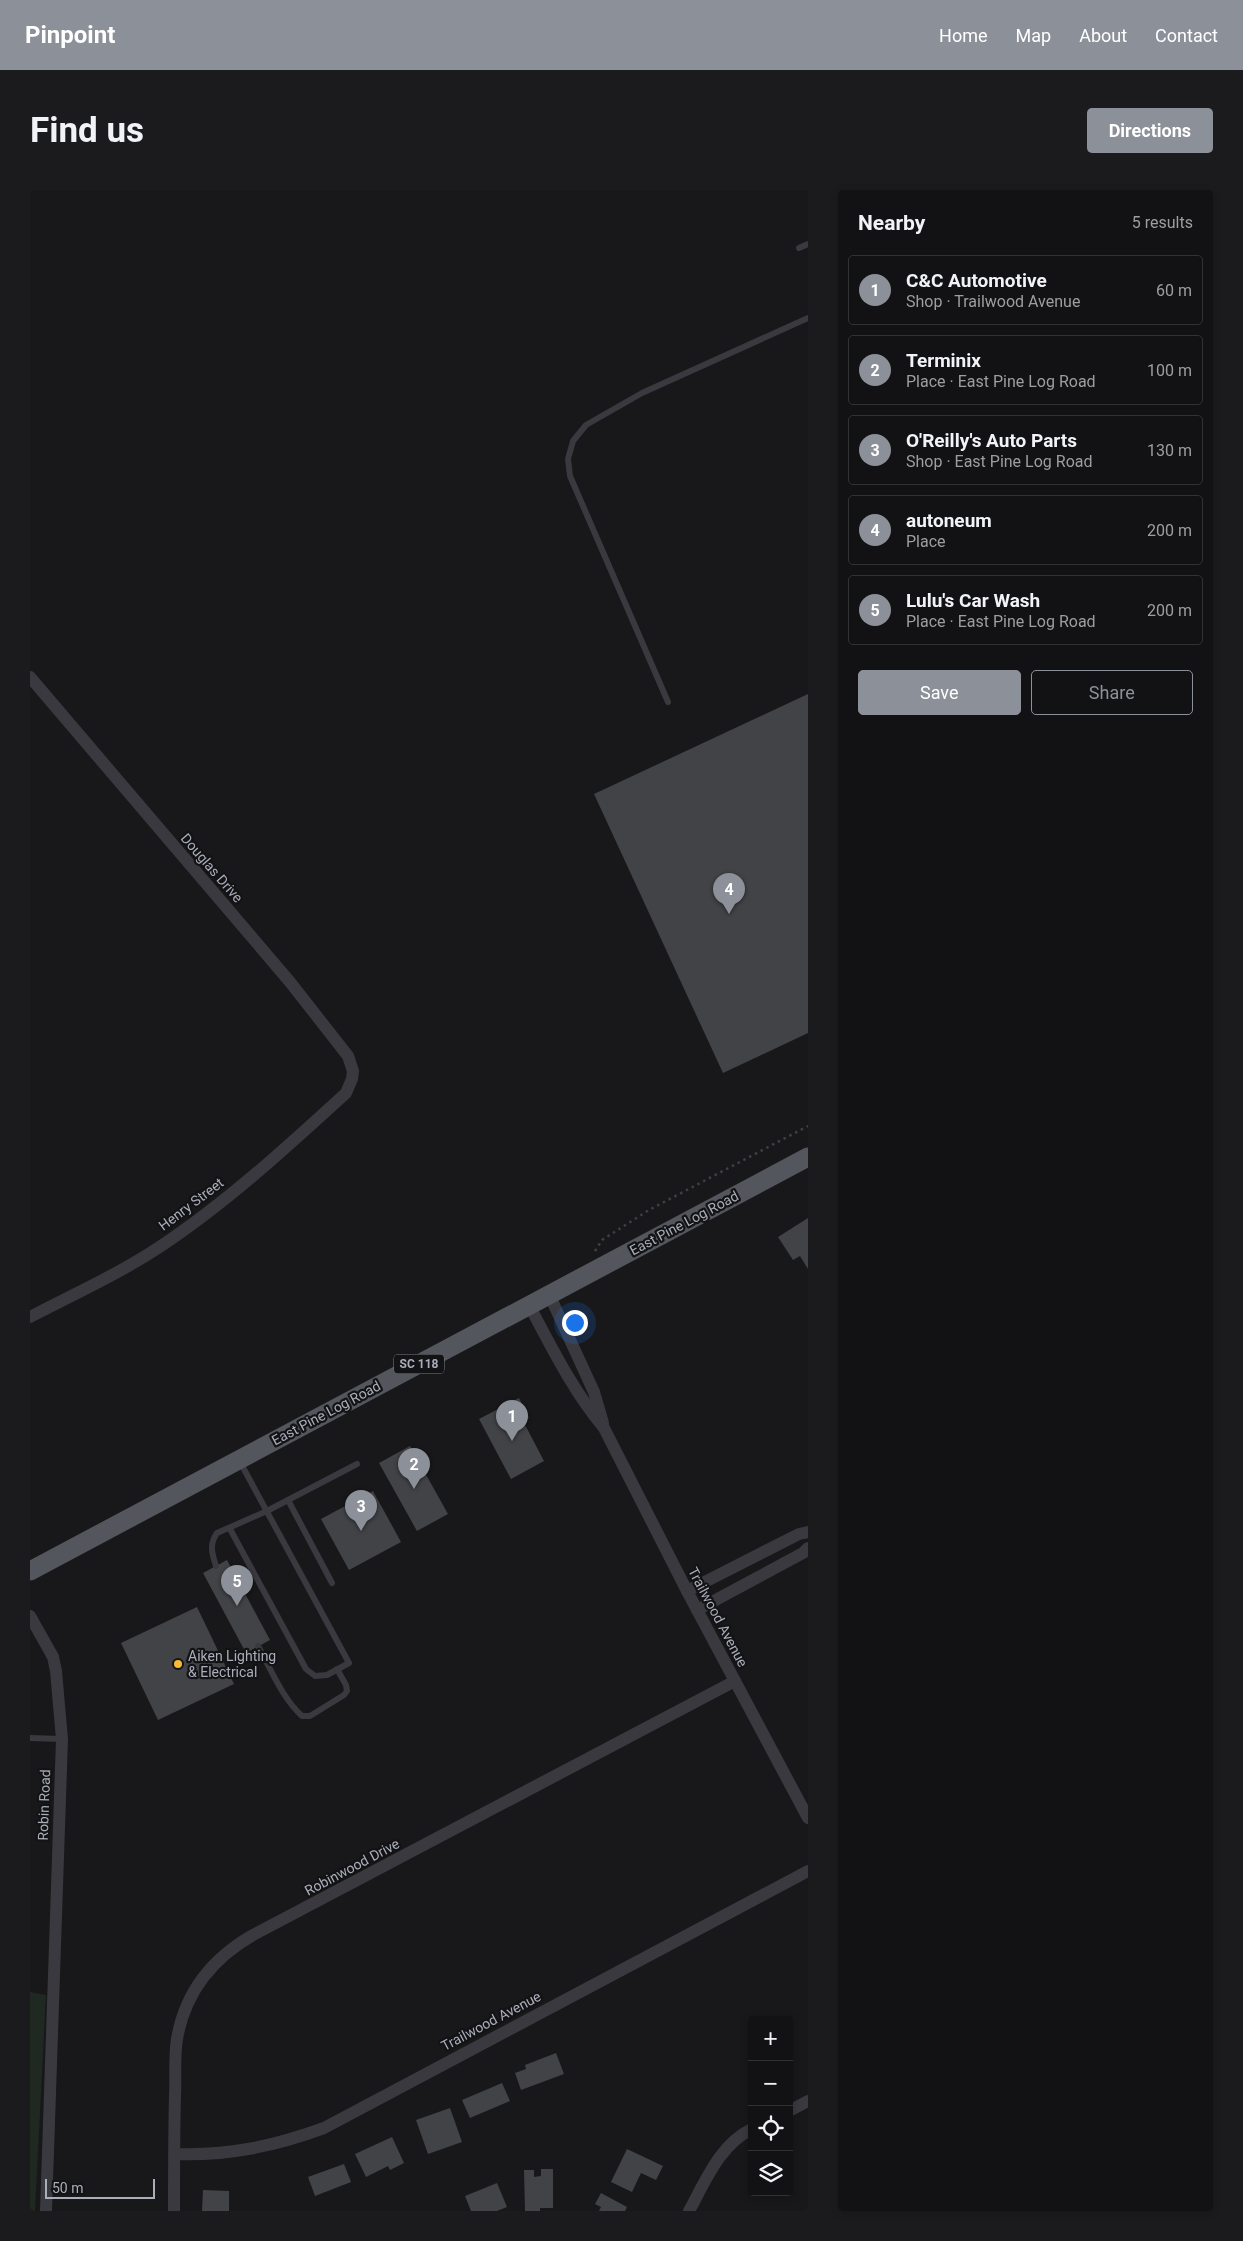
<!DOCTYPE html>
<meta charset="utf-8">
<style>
body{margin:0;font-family:Roboto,sans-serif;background:#1b1b1d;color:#f1f3f6}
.controls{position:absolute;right:15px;bottom:15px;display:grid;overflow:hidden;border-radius:5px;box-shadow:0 2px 8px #0003}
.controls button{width:45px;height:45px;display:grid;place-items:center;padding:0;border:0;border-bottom:1px solid #313234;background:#121214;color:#f1f3f6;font:25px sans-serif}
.scale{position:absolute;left:15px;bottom:12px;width:110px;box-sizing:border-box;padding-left:5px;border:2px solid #aaaeba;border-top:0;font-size:14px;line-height:18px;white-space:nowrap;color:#aaaeba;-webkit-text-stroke:4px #131315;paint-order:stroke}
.you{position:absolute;left:544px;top:1132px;width:18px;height:18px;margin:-12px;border:4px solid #fff;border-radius:50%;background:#1a73e8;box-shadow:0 0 0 8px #1a73e833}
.badge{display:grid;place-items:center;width:32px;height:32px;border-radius:50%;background:#8c9099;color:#fff;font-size:16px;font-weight:700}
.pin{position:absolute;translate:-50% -41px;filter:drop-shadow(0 1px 2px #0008)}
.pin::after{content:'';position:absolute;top:26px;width:18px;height:15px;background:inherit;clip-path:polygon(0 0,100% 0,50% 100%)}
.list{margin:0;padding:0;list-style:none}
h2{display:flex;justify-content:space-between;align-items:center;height:65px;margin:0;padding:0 20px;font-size:21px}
h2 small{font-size:16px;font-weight:400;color:#9c9ea0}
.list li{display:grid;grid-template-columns:32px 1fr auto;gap:15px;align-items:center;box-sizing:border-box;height:70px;margin:0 10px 10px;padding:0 10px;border:1px solid #313234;border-radius:5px}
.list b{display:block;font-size:19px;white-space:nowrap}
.list p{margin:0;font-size:16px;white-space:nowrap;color:#9c9ea0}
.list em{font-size:16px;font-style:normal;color:#9c9ea0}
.actions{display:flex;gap:10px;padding:15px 20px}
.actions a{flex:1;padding:11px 0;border:1px solid #8c9099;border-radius:5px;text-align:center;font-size:18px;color:#8c9099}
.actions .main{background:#8c9099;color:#fff}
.icon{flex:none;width:28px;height:28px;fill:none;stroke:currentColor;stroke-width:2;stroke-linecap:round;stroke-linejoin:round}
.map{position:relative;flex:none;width:778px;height:2021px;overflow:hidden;border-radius:5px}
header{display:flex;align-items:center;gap:30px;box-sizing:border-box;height:70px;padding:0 25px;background:#8c9099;color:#fff}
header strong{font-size:24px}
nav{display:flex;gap:28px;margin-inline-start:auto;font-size:18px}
.intro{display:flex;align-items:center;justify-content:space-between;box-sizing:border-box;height:120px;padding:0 30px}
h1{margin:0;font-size:35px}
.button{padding:12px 22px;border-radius:5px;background:#8c9099;color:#fff;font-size:18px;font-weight:700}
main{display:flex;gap:30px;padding:0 30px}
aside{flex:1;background:#121214;border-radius:5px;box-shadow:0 2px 8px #0003}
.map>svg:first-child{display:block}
.green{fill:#1f2821}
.building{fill:#424347}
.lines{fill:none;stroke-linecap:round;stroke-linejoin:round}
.path{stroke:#3f4046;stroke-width:2.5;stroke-dasharray:2.5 4;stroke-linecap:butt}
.service{stroke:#39393f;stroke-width:6}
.minor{stroke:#39393f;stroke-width:12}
.primary{stroke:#54565e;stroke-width:19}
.poi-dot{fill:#f7bc33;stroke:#131315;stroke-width:2}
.labels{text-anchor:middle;stroke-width:4.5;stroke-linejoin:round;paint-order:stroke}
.shield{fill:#131315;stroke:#7d8088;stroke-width:1}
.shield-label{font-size:12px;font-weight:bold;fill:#aaaeba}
.street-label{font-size:14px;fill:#aaaeba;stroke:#131315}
.poi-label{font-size:14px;fill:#aaaeba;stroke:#131315;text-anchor:start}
</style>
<header>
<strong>Pinpoint</strong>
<nav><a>Home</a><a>Map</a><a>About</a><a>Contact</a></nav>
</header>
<div class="intro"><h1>Find us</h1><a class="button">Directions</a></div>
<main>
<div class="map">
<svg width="778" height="2021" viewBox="0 0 778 2021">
<rect width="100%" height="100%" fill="#18181a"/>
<path class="green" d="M 0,1802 L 16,1805 L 5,2021 L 0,2021 Z"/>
<g class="building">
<path d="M 778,504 L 778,843 L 693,883 L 564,604 Z"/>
<path d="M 778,1028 L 778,1079 L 770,1066 L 763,1070 L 748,1047 Z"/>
<path d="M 489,1208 L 499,1228 L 493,1231 L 514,1271 L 481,1289 L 449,1229 Z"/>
<path d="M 380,1256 L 418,1324 L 387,1341 L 349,1273 Z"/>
<path d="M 343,1301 L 371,1352 L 319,1380 L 291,1329 Z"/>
<path d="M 197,1370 L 240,1450 L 216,1463 L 173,1383 Z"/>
<path d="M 167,1417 L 204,1494 L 128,1530 L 91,1453 Z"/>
<path d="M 526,1863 L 534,1884 L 491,1900 L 485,1883 L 496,1879 L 495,1875 Z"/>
<path d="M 472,1893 L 480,1911 L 440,1928 L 432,1910 Z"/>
<path d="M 420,1918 L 432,1952 L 398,1964 L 386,1930 Z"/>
<path d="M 362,1947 L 374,1973 L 360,1980 L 358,1976 L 336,1987 L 325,1964 Z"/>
<path d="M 597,1959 L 633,1976 L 626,1990 L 611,1983 L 602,2002 L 581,1992 Z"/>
<path d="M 314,1974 L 321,1992 L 285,2006 L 278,1987 Z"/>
<path d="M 511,1979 L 523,1979 L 523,2018 L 510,2018 L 510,2021 L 495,2021 L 494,1980 L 504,1980 L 504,1987 L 511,1986 Z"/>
<path d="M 467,1993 L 477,2017 L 467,2021 L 441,2021 L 435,2006 Z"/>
<path d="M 173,2000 L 199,2001 L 199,2021 L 172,2021 Z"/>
<path d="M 571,2003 L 597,2017 L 595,2021 L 569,2021 L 571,2017 L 565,2014 Z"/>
</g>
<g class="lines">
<path class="path" d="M 565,1061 L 572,1050 L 619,1020 L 778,936"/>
<g class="service">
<path d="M 769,58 L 778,54"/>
<path d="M 638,512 L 540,286 L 538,269 L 543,251 L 556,235 L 612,203 L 778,128"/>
<path d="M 258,1310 L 302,1393"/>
<path d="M 200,1339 L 276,1479 L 285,1486 L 297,1485 L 319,1473 L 209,1270"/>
<path d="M 186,1376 C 182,1364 179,1354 187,1343 L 237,1321 L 327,1274"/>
<path d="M 228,1456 C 241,1479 252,1508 272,1526 L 280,1526 L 314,1505 L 317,1501 L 316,1495 L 307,1479"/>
<path d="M 0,1548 L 32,1549"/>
</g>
<g class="minor">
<path d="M 0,487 L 260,792 L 318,866 L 323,881 L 322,889 L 316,903 C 257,957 197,1012 131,1056 C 89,1084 44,1104 0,1127"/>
<path d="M 519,1104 L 564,1202 L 573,1233"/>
<path d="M 499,1115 C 522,1158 543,1201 574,1238 L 657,1401 L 778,1628"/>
<path d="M 657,1401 L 769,1344 L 778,1342"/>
<path d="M 667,1420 L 773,1363 L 778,1358"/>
<path d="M 0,1426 L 23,1467 L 26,1481 L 32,1549 L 16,2021"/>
<path d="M 759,1921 L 778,1911"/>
<path d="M 145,1964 C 198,1966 245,1956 294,1938 L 778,1681"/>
<path d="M 144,2021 C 144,1983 144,1944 145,1906 C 146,1888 144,1867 147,1849 C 155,1802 183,1768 223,1745 L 705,1491"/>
<path d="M 659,2021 C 675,1992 690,1954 722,1939"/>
</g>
<path class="primary" d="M 0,1381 L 778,967"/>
</g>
<circle class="poi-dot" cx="148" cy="1474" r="5"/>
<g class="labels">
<rect class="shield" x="364" y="1164.5" width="50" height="19" rx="4"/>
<g class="shield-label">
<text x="389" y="1178">SC 118</text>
</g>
<g class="street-label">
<text transform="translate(182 678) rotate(49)" y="5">Douglas Drive</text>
<text transform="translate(161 1014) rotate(-37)" y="5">Henry Street</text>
<text transform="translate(654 1033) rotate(-28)" y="5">East Pine Log Road</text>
<text transform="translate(296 1223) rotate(-28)" y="5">East Pine Log Road</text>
<text transform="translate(688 1427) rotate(62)" y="5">Trailwood Avenue</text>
<text transform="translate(14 1615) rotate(-88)" y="5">Robin Road</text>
<text transform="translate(322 1677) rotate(-28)" y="5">Robinwood Drive</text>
<text transform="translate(461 1831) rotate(-28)" y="5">Trailwood Avenue</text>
</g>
<g class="poi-label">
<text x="158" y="1471">Aiken Lighting<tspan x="158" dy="16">&amp; Electrical</tspan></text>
</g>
</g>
</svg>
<div class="controls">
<button>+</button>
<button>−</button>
<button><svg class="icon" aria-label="locate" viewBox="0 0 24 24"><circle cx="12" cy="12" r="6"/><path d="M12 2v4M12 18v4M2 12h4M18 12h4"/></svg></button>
<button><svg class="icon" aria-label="layers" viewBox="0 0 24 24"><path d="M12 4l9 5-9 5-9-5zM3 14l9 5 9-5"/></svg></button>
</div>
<div class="scale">50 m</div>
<div class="you"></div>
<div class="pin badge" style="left:482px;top:1251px">1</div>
<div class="pin badge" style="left:384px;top:1299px">2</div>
<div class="pin badge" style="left:331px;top:1341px">3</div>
<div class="pin badge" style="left:699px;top:724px">4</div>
<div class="pin badge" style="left:207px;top:1416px">5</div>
</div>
<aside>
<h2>Nearby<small>5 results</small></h2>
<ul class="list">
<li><span class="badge">1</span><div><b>C&amp;C Automotive</b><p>Shop · Trailwood Avenue</p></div><em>60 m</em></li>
<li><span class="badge">2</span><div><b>Terminix</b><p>Place · East Pine Log Road</p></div><em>100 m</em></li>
<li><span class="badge">3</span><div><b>O'Reilly's Auto Parts</b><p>Shop · East Pine Log Road</p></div><em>130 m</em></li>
<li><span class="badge">4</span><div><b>autoneum</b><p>Place</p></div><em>200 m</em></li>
<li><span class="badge">5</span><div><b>Lulu's Car Wash</b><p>Place · East Pine Log Road</p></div><em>200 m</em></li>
</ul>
<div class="actions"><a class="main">Save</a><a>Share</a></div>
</aside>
</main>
